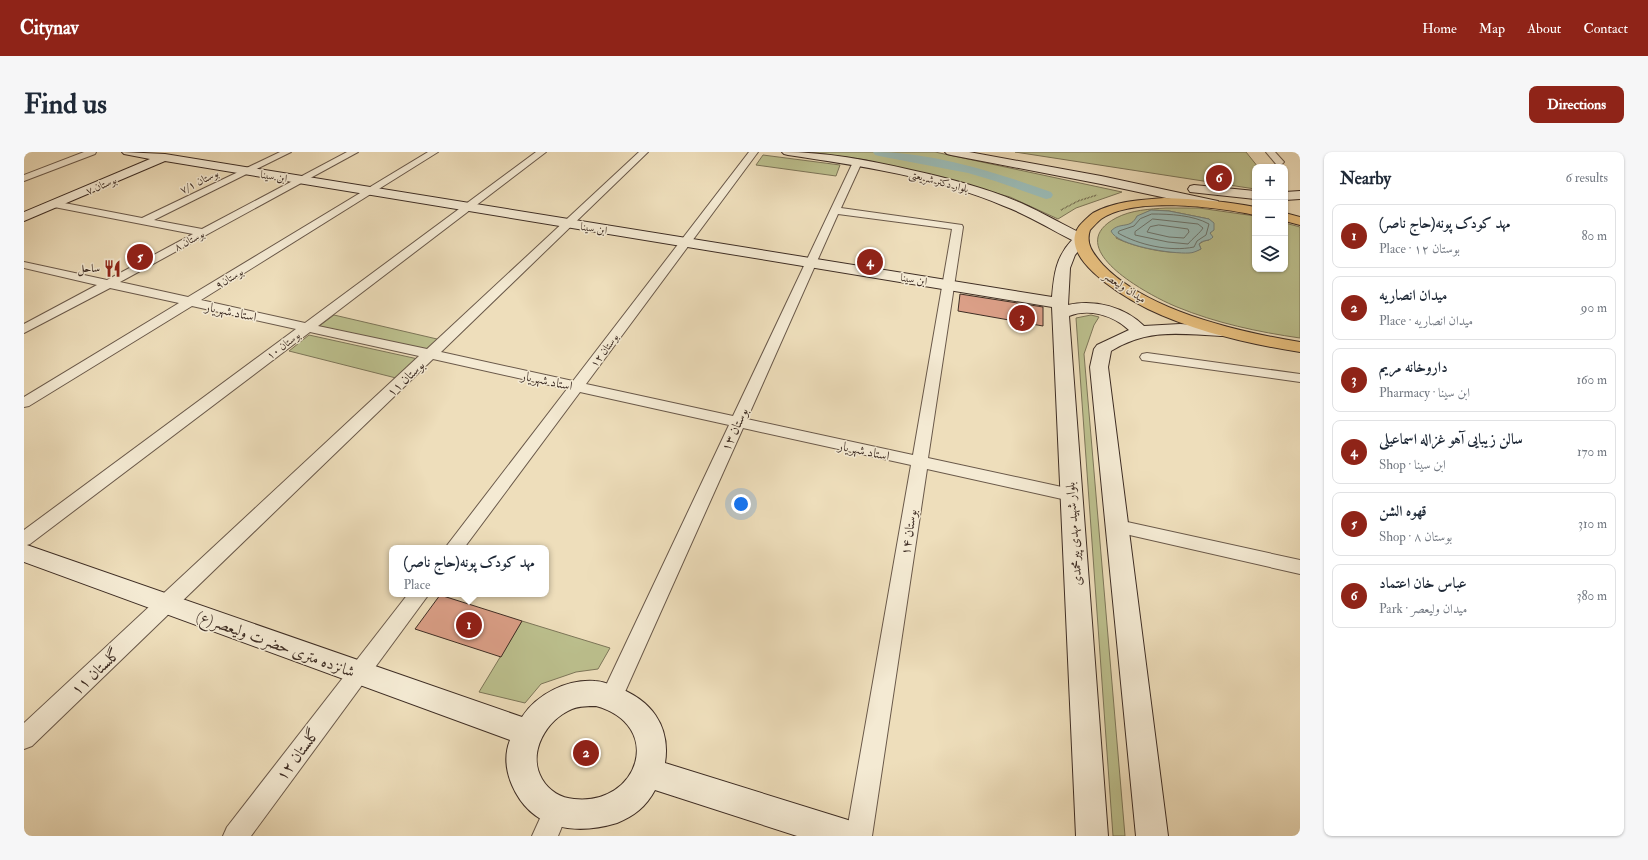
<!DOCTYPE html>
<meta charset="utf-8">
<style>
body{margin:0;font-family:"IM FELL Double Pica",Amiri,serif;background:#f6f6f7;color:#1f2937}
.controls{position:absolute;right:12px;top:12px;display:grid;overflow:hidden;border-radius:8px;box-shadow:0 1px 3px #0004}
.controls button{width:36px;height:36px;display:grid;place-items:center;padding:0;border:0;border-bottom:1px solid #e0e1e3;background:#fff;color:#1f2937;font:20px sans-serif}
.you{position:absolute;left:717px;top:352px;width:14px;height:14px;margin:-10px;border:3px solid #fff;border-radius:50%;background:#1a73e8;box-shadow:0 0 0 6px #1a73e833}
.badge{display:grid;place-items:center;width:26px;height:26px;border-radius:50%;background:#8f2418;color:#fff;font-size:13px;font-weight:700}
.pin{position:absolute;translate:-50% -50%;border:2px solid #fff;box-shadow:0 1px 4px #0006}
.popup{position:absolute;left:365px;top:393px;width:160px;height:52px;box-sizing:border-box;display:grid;place-content:center;border-radius:8px;background:#fff;filter:drop-shadow(0 1px 3px #0005);font-size:13px;white-space:nowrap;color:#747a83}
.popup b{font-size:15px;color:#1f2937}
.popup::after{content:'';position:absolute;left:50%;top:100%;margin-left:-8px;border:8px solid transparent;border-top-color:#fff}
.list{margin:0;padding:0;list-style:none}
h2{display:flex;justify-content:space-between;align-items:center;height:52px;margin:0;padding:0 16px;font-size:17px}
h2 small{font-size:13px;font-weight:400;color:#747a83}
.list li{display:grid;grid-template-columns:26px 1fr auto;gap:12px;align-items:center;box-sizing:border-box;height:64px;margin:0 8px 8px;padding:0 8px;border:1px solid #e0e1e3;border-radius:8px}
.list b{display:block;font-size:15px;white-space:nowrap}
.list p{margin:0;font-size:13px;white-space:nowrap;color:#747a83}
.list em{font-size:13px;font-style:normal;color:#747a83}
.icon{flex:none;width:22px;height:22px;fill:none;stroke:currentColor;stroke-width:2;stroke-linecap:round;stroke-linejoin:round}
.map{position:relative;flex:none;width:1276px;height:684px;overflow:hidden;border-radius:8px}
header{display:flex;align-items:center;gap:24px;box-sizing:border-box;height:56px;padding:0 20px;background:#8f2418;color:#fff}
header strong{font-size:19px}
nav{display:flex;gap:22px;margin-inline-start:auto;font-size:14px}
.intro{display:flex;align-items:center;justify-content:space-between;box-sizing:border-box;height:96px;padding:0 24px}
h1{margin:0;font-size:28px}
.button{padding:10px 18px;border-radius:8px;background:#8f2418;color:#fff;font-size:14px;font-weight:700}
main{display:flex;gap:24px;padding:0 24px}
aside{flex:1;background:#fff;border-radius:8px;box-shadow:0 1px 3px #0004}
.map>svg:first-child{display:block}
.green{fill:#bcc08e;stroke:#7d7659;fill-rule:evenodd}
.water{fill:#9bbbb6;stroke:#76827c}
.lines{fill:none;stroke-linecap:round;stroke-linejoin:round}
.shore{stroke:#6c746d;stroke-width:1}
.canal{fill:#9bbbb6;fill-rule:evenodd}
.building{fill:#db9f87;stroke:#3e2d24}
.street-casing{stroke:#6a594a;stroke-width:2}
.secondary-casing{stroke:#3e2d24;stroke-width:2}
.primary-casing{stroke:#3e2d24;stroke-width:2}
.path{stroke:#3e2d24;stroke-width:1.5;stroke-dasharray:0.5 1;stroke-linecap:butt}
.street{fill:#f4ead3;fill-rule:evenodd}
.secondary{fill:#f4ead3;fill-rule:evenodd}
.primary{fill:#e7bf7e;fill-rule:evenodd}
.labels{text-anchor:middle;stroke-width:3;stroke-linejoin:round;paint-order:stroke}
.far-street-label{font-size:11px;fill:#3e2d24;stroke:#f4ead3}
.far-poi-label{font-size:11px;font-weight:bold;fill:#3e2d24;stroke:#f4ead3;text-anchor:end}
.street-label{font-size:13px;fill:#3e2d24;stroke:#f4ead3}
.near-street-label{font-size:16px;fill:#3e2d24;stroke:#f4ead3}
</style>
<header>
<strong>Citynav</strong>
<nav><a>Home</a><a>Map</a><a>About</a><a>Contact</a></nav>
</header>
<div class="intro"><h1>Find us</h1><a class="button">Directions</a></div>
<main>
<div class="map">
<svg width="1276" height="684" viewBox="0 0 1276 684">
<rect width="100%" height="100%" fill="#eedebb"/>
<filter id="stains"><feTurbulence type="fractalNoise" baseFrequency=".005" numOctaves="4"/><feColorMatrix values="0 0 0 0 .2 0 0 0 0 .09 0 0 0 0 .02 0 0 0 .5 -.17"/></filter>
<radialGradient id="worn" r=".72"><stop offset=".6" stop-color="#630" stop-opacity="0"/><stop offset="1" stop-color="#630" stop-opacity=".3"/></radialGradient>
<g class="green">
<path d="M 786,0 L 911,0 L 1098,40 L 1052,56 L 1034,67 L 986,45 L 920,27 L 842,8 Z"/>
<path d="M 991,0 L 1222,0 L 1234,15 L 1231,15 L 1231,37 Z"/>
<path d="M 739,3 L 816,13 L 812,24 L 732,13 Z"/>
<path d="M 1142,56 L 1175,56 L 1231,64 L 1231,117 L 1261,117 L 1261,71 L 1276,75 L 1276,186 C 1234,180 1192,171 1153,155 C 1126,144 1035,96 1092,66 C 1107,58 1126,57 1142,56 ZM 1127,58 L 1145,59 L 1185,67 L 1187,79 L 1185,88 L 1180,89 L 1175,92 L 1177,97 C 1156,106 1112,96 1092,86 L 1097,74 L 1104,73 L 1111,69 L 1112,66 Z"/>
<path d="M 310,163 L 413,187 L 401,199 L 294,175 Z"/>
<path d="M 1067,163 L 1075,165 L 1070,173 L 1060,202 L 1101,684 L 1089,684 L 1052,166 Z"/>
<path d="M 285,183 L 394,207 L 372,226 L 265,199 Z"/>
<path d="M 498,469 L 586,496 L 574,517 L 552,520 L 517,532 L 501,551 L 455,540 Z"/>
</g>
<path class="water" d="M 1127,58 L 1145,59 L 1185,67 L 1190,71 L 1190,78 L 1186,81 L 1189,85 C 1185,90 1179,87 1175,92 L 1177,97 C 1173,99 1169,101 1165,101 C 1149,102 1093,94 1087,79 C 1097,69 1106,78 1113,64 Z"/>
<g class="lines">
<g class="shore">
<path d="M 1128,62 C 1146,62 1169,63 1185,72 L 1182,83 L 1173,89 L 1170,95 C 1146,100 1115,93 1094,81 L 1095,79 L 1110,74 L 1116,67 Z"/>
<path d="M 1129,67 L 1174,72 L 1179,76 C 1176,81 1169,86 1164,92 L 1144,90 L 1111,83 L 1111,80 Z"/>
<path d="M 1135,73 L 1164,77 L 1165,80 L 1160,86 L 1145,85 L 1123,80 L 1126,75 Z"/>
</g>
<path class="canal" d="M 849,0 C 908,0 971,20 1027,40 L 1029,43 L 1027,46 L 1022,47 L 971,29 L 944,21 L 855,4 L 851,3 Z"/>
</g>
<g class="building">
<path d="M 936,142 L 1019,155 L 1019,174 L 934,159 Z"/>
<path d="M 416,443 L 498,469 L 477,505 L 391,477 Z"/>
</g>
<g class="lines">
<defs>
<g id="street">
<path d="M 60,0 L 72,0 L 71,2 L 0,29 L 0,23 Z"/>
<path d="M 256,0 L 267,0 L 130,68 L 178,77 L 323,0 L 334,0 L 96,130 L 164,145 L 404,0 L 414,0 L 177,148 L 281,171 L 512,0 L 522,0 L 294,174 L 403,197 L 615,0 L 624,0 L 417,200 L 549,229 L 725,0 L 734,0 L 562,232 L 709,264 L 830,8 L 833,7 L 838,10 L 817,56 L 938,73 L 939,75 L 904,306 L 1047,337 L 1053,339 L 1056,343 L 1053,347 L 1047,349 L 903,317 L 848,684 L 822,684 L 887,313 L 719,276 L 596,551 L 588,554 L 580,551 L 577,544 L 705,273 L 556,240 L 440,396 L 421,396 L 543,237 L 409,207 L 8,594 L 0,597 L 0,571 L 395,204 L 286,180 L 6,392 L 0,394 L 0,378 L 272,177 L 168,154 L 5,254 L 0,255 L 0,245 L 155,151 L 86,136 L 0,181 L 0,172 L 73,133 L 0,116 L 0,110 L 83,128 L 169,82 L 30,55 L 25,52 L 30,49 L 118,66 ZM 814,62 L 928,77 L 889,303 L 723,267 Z"/>
<path d="M 1242,0 L 1251,0 L 1260,10 L 1258,12 L 1252,12 Z"/>
<path d="M 1123,201 L 1276,222 L 1276,230 L 1118,208 L 1116,205 L 1118,202 Z"/>
<path d="M 1094,368 L 1276,408 L 1276,422 L 1088,379 L 1085,374 L 1088,369 Z"/>
<path d="M 384,442 L 405,442 L 227,684 L 199,684 L 203,675 Z"/>
<path d="M 532,648 L 541,651 L 544,660 L 534,684 L 508,684 L 523,651 Z"/>
</g>
<g id="secondary">
<path d="M 98,0 L 141,2 L 1028,145 C 1030,122 1032,105 1048,88 C 1026,77 1004,63 980,54 C 912,25 837,14 764,3 L 760,2 L 758,0 C 802,0 844,8 887,18 C 924,26 962,36 997,51 C 1019,61 1040,73 1062,84 L 1064,87 L 1051,103 L 1046,116 L 1044,153 C 1071,147 1101,155 1120,174 L 1156,172 L 1203,175 L 1205,179 L 1203,183 L 1197,184 C 1156,182 1124,176 1087,199 L 1084,215 L 1144,684 L 1112,684 L 1066,215 L 1070,197 L 1073,193 L 1105,178 C 1089,163 1065,156 1045,164 L 1084,684 L 1052,684 L 1028,155 L 141,9 L 0,69 L 0,60 L 126,7 L 100,2 Z"/>
<path d="M 921,0 L 945,0 L 1077,24 L 1189,48 L 1194,49 L 1195,52 L 1194,55 L 1189,56 L 1077,32 L 927,3 L 923,2 Z"/>
<path d="M 1170,33 L 1231,39 L 1231,47 L 1166,40 L 1164,37 L 1166,34 Z"/>
<path d="M 1276,39 L 1276,47 L 1261,48 L 1261,40 Z"/>
<path d="M 0,392 L 498,565 C 513,542 543,527 571,529 C 578,529 585,532 592,535 C 626,547 647,573 641,611 L 824,668 L 836,672 L 840,684 L 773,684 L 631,638 C 622,655 610,664 593,671 C 550,684 507,677 488,633 C 482,619 480,603 486,588 L 0,410 ZM 572,554 C 641,573 615,654 550,647 C 537,646 525,639 518,627 C 503,601 522,568 548,557 C 555,554 564,554 572,554 Z"/>
</g>
<g id="primary">
<path d="M 1140,46 C 1171,47 1201,49 1231,55 L 1231,63 C 1193,55 1110,44 1077,67 C 1073,70 1070,74 1066,78 C 1061,93 1070,102 1079,113 C 1123,159 1215,180 1276,190 L 1276,200 C 1225,192 1172,180 1124,157 C 1100,145 1024,101 1060,69 C 1063,66 1066,63 1069,61 C 1091,49 1116,48 1140,46 Z"/>
<path d="M 1261,61 L 1276,65 L 1276,73 L 1261,69 Z"/>
</g>
</defs>
<use href="#street" class="street-casing"/>
<use href="#secondary" class="secondary-casing"/>
<use href="#primary" class="primary-casing"/>
<path class="path" d="M 1037,58 L 1054,49 L 1073,43"/>
<use href="#street" class="street"/>
<use href="#secondary" class="secondary"/>
<use href="#primary" class="primary"/>
</g>
<defs>
<symbol id="restaurant-bare" viewBox="-9 -9 18 18"><path d="M-5-6h1v4h1v-4h1v4h1v-4h1v5L-1.5 .5V6h-2V.5L-5-1ZM5-6V6H3V1.5H1.5Q1.5-4 5-6Z" fill="#8f2418" stroke="#f4ead3" stroke-width="2.5" paint-order="stroke"/></symbol>
</defs>
<g fill-rule="evenodd">
<use href="#restaurant-bare" x="76" y="104" width="25" height="25"/>
</g>
<g class="labels">
<g class="far-street-label">
<text transform="translate(250 24) rotate(9)" y="4">ابن سینا</text>
<text transform="translate(175 29) rotate(-26)" y="4">بوستان ۷/۱</text>
<text transform="translate(915 29) rotate(15)" y="4">بلوار دکتر شریعتی</text>
<text transform="translate(77 33) rotate(-23)" y="4">بوستان ۷</text>
<text transform="translate(570 76) rotate(9)" y="4">ابن سینا</text>
<text transform="translate(165 88) rotate(-28)" y="4">بوستان ۸</text>
<text transform="translate(205 126) rotate(-31)" y="4">بوستان۹</text>
<text transform="translate(890 127) rotate(9)" y="4">ابن سینا</text>
<text transform="translate(1101 135) rotate(33)" y="4">میدان ولیعصر</text>
<text transform="translate(259 193) rotate(-37)" y="4">بوستان ۱۰</text>
<text transform="translate(580 198) rotate(-53)" y="4">بوستان ۱۲</text>
</g>
<g class="far-poi-label">
<text x="76" y="120">ساحل</text>
</g>
<g class="street-label">
<text transform="translate(207 159) rotate(12)" y="5">استاد شهریار</text>
<text transform="translate(381 226) rotate(-43)" y="5">بوستان ۱۱</text>
<text transform="translate(523 228) rotate(12)" y="5">استاد شهریار</text>
<text transform="translate(710 277) rotate(-65)" y="5">بوستان ۱۳</text>
<text transform="translate(840 298) rotate(12)" y="5">استاد شهریار</text>
<text transform="translate(884 380) rotate(-81)" y="5">بوستان ۱۴</text>
<text transform="translate(1049 382) rotate(-94)" y="5">بلوار شهید مهدی پیرمحمدی</text>
</g>
<g class="near-street-label">
<text transform="translate(252 491) rotate(20)" y="6">شانزده متری حضرت ولیعصر(ع)</text>
<text transform="translate(71 519) rotate(-43)" y="6">گلستان ۱۱</text>
<text transform="translate(273 602) rotate(-53)" y="6">گلستان ۱۲</text>
</g>
</g>
<rect width="100%" height="100%" filter="url(#stains)"/>
<rect width="100%" height="100%" fill="url(#worn)"/>
</svg>
<div class="controls">
<button>+</button>
<button>−</button>
<button><svg class="icon" aria-label="layers" viewBox="0 0 24 24"><path d="M12 4l9 5-9 5-9-5zM3 14l9 5 9-5"/></svg></button>
</div>
<div class="you"></div>
<div class="pin badge" style="left:445px;top:473px">1</div>
<div class="popup"><b>مهد کودک پونه(حاج ناصر)</b>Place</div>
<div class="pin badge" style="left:562px;top:601px">2</div>
<div class="pin badge" style="left:998px;top:166px">3</div>
<div class="pin badge" style="left:846px;top:110px">4</div>
<div class="pin badge" style="left:116px;top:105px">5</div>
<div class="pin badge" style="left:1195px;top:26px">6</div>
</div>
<aside>
<h2>Nearby<small>6 results</small></h2>
<ul class="list">
<li><span class="badge">1</span><div><b>مهد کودک پونه(حاج ناصر)</b><p>Place · بوستان ۱۲</p></div><em>80 m</em></li>
<li><span class="badge">2</span><div><b>میدان انصاریه</b><p>Place · میدان انصاریه</p></div><em>90 m</em></li>
<li><span class="badge">3</span><div><b>داروخانه مریم</b><p>Pharmacy · ابن سینا</p></div><em>160 m</em></li>
<li><span class="badge">4</span><div><b>سالن زیبایی آهو غزاله اسماعیلی</b><p>Shop · ابن سینا</p></div><em>170 m</em></li>
<li><span class="badge">5</span><div><b>قهوه الشن</b><p>Shop · بوستان ۸</p></div><em>310 m</em></li>
<li><span class="badge">6</span><div><b>عباس خان اعتماد</b><p>Park · میدان ولیعصر</p></div><em>380 m</em></li>
</ul>
</aside>
</main>
